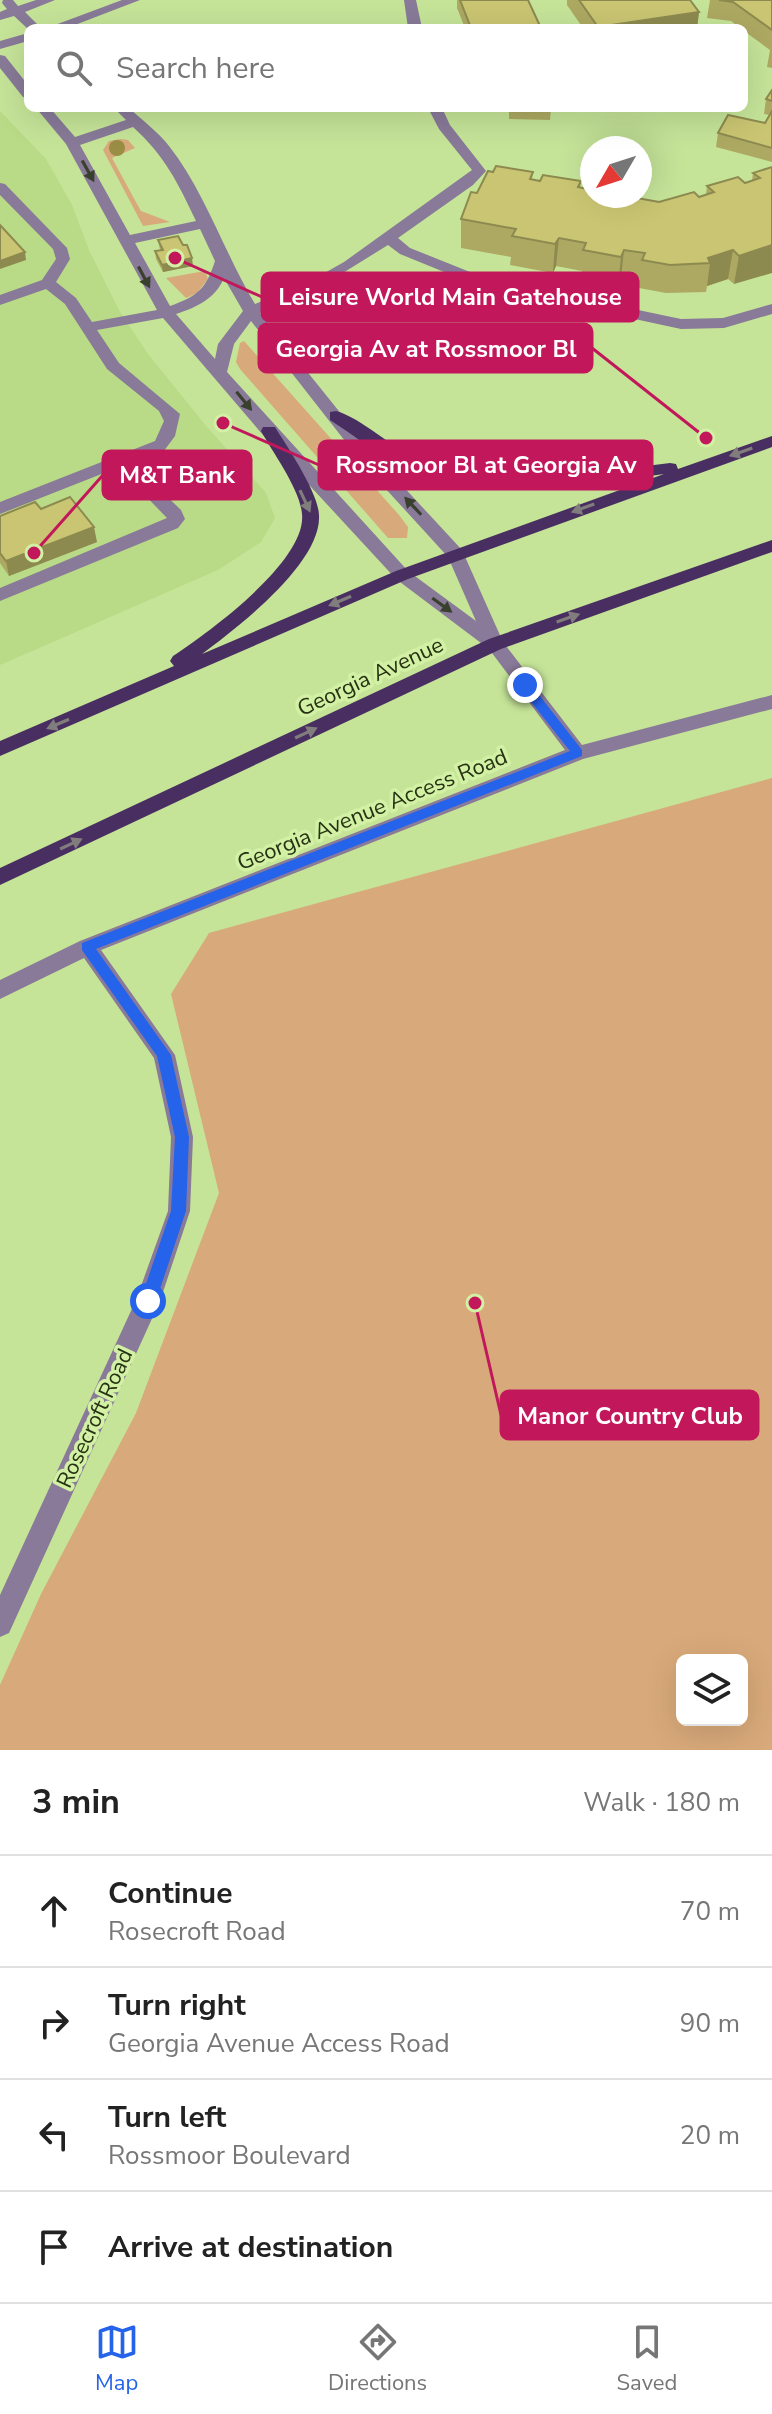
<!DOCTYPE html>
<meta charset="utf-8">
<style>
body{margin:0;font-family:"Nunito Sans",sans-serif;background:#f6f6f6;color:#222}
.controls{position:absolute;right:24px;bottom:24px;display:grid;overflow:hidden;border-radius:12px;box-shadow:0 8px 32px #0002}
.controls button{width:72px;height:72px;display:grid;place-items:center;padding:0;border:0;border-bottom:2px solid #e0e0e0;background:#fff;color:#222;font:40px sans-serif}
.compass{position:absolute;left:580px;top:136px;width:72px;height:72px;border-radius:50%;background:#fff;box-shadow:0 8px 32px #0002;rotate:231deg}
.stop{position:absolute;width:24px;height:24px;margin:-18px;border:6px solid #2563eb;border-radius:50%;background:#fff}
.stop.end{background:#2563eb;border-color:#fff;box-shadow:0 2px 8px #0008}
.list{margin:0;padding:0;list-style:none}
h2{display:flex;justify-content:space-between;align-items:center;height:104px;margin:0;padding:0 32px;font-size:34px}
h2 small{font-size:26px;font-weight:400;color:#767676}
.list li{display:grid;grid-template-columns:52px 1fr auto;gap:24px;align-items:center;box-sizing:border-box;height:112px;padding:0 32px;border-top:2px solid #e0e0e0}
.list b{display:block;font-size:30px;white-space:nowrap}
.list p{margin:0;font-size:26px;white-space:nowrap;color:#767676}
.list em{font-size:26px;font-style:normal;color:#767676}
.icon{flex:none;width:44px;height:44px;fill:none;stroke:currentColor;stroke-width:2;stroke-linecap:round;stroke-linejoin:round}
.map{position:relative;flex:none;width:772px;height:1750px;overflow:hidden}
.search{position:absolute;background:#fff;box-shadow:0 8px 32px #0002;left:24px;right:24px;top:24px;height:88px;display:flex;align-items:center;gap:20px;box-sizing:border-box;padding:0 28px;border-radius:12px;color:#767676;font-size:30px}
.sheet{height:552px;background:#fff}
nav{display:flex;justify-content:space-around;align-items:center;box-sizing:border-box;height:112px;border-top:2px solid #e0e0e0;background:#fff;font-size:22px;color:#767676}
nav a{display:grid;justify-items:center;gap:4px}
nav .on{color:#2563eb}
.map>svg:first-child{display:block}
.built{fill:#b9da86}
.green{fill:#d8a97a;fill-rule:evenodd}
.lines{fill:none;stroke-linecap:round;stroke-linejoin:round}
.minor{fill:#887a98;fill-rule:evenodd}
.major{fill:#492f61;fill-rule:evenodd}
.tree{fill:#9a8d44}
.wall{fill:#ada962}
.shaded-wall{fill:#8d8a50}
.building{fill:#c9c572;stroke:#8d8a50;stroke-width:2}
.oneway{fill:#3a402e}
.oneway2{fill:#807d7c}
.route{fill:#2563eb}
.labels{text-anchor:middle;stroke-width:7;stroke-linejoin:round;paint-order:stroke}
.street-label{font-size:22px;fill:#263213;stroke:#d2f1a4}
.leader{fill:none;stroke:#c2185b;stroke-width:3}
.callout-dot{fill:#c2185b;stroke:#d2f1a4;stroke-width:3}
.callout{fill:#c2185b;stroke:#c2185b;stroke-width:3}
.callout-label{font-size:24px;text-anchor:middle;font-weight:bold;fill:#fff}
</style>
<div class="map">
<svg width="772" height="1750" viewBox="0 0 772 1750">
<rect width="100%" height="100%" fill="#c5e498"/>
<path class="built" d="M 0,111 L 46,159 L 72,205 L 89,250 L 120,312 L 148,354 L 207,427 L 266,493 L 275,518 L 261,542 L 218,570 L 0,665 Z"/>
<g class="green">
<path d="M 121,139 L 128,140 L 135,148 L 112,158 L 137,204 L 141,211 L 170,222 L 143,226 L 103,150 L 109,141 Z"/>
<path d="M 205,271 L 208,279 L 197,293 L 186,298 L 166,278 Z"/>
<path d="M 244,341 L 399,515 L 408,527 L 407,538 L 388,538 L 240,369 L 236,362 L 240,343 Z"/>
<path d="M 772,778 L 772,1750 L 0,1750 L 0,1685 L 41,1594 L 136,1413 L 219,1193 L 171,994 L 209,933 ZM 682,1660 L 742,1660 L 742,1720 L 682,1720 Z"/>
</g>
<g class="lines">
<g class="minor">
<path d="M 3,0 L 13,0 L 18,6 L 36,0 L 55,0 L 25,12 L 41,28 L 28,29 L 14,16 L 0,20 L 0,12 L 7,9 L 2,3 Z"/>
<path d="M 122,0 L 140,0 L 67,28 L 47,28 Z"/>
<path d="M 404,0 L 416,0 L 422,28 L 408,28 Z"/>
<path d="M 28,33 L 28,41 L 0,49 L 0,41 Z"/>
<path d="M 0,55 L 5,56 L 28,85 L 28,98 L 23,97 L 0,68 Z"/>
<path d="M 36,108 L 50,108 L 75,137 L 126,120 L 114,108 L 129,108 C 142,120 158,132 169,146 C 205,192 225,254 255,304 L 307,283 L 344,262 L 472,170 L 439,129 L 428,108 L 442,108 L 450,125 L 486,171 L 473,185 L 398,238 L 410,248 L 485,278 L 681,319 L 723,318 L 772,304 L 772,314 L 724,328 L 681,329 L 476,285 L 400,254 L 388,245 L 317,289 L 260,313 L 375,456 L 462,550 L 503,642 L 582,745 L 772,695 L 772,709 L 583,759 L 101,950 L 175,1055 L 193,1137 L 190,1211 L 160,1301 L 9,1633 L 0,1637 L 0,1595 L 136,1300 L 168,1211 L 171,1137 L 154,1058 L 84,958 L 0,999 L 0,980 L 80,941 L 565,750 L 489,649 L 396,579 L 263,435 L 163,318 L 97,330 L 119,363 L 180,414 L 175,436 L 149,471 L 150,480 L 181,510 L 185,519 L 178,528 L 0,601 L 0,588 L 167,518 L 136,486 L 133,471 L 142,458 L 0,514 L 0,502 L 155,441 L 164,421 L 159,411 L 107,369 L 65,304 L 46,289 L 0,305 L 0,295 L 42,280 L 56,259 L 53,249 L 0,195 L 0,183 L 5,184 L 67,248 L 70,259 L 56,282 L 76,298 L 92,322 L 157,310 L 66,144 ZM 133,127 C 165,156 178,183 196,221 L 130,235 L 80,145 ZM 200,229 L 215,261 C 206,289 198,296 170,306 L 135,243 ZM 224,278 L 243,311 L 218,344 L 215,359 L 176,314 C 197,307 215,299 224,278 ZM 251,321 L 363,464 L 448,557 L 476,621 L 408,571 L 227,372 L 234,344 Z"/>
</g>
<g class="major">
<path d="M 336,411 C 362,418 392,449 421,460 C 500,491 588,473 670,463 L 676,464 L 678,469 L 772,436 L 772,447 L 408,579 L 0,756 L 0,741 L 174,666 L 170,661 L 173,656 C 208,633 307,561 302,514 C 300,489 273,453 261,431 L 263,427 L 275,427 C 288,448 318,492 319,515 C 322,563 237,628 202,654 L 396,571 L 664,474 C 575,486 482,503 397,463 C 374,452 352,434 330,420 L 330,412 Z"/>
<path d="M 772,540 L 772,552 L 501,649 L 0,885 L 0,868 L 489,639 Z"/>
</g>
</g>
<circle class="tree" cx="117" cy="148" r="8"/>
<g class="wall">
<path d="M 457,0 L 528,0 L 539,28 L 465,28 L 457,8 Z"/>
<path d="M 567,0 L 690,0 L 699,12 L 697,28 L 583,28 L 567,5 Z"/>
<path d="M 710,0 L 772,0 L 772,68 L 767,67 L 770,50 L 744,31 L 744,28 L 740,28 L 731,21 L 707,18 Z"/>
<path d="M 772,90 L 772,162 L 716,147 L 718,133 L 765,123 L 770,115 L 764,114 L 766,99 Z"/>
<path d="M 483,108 L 551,108 L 550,120 L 509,119 L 509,110 Z"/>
<path d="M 772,167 L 734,284 L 728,279 L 707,286 L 706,292 L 666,293 L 639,288 L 639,282 L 621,278 L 618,286 L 581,278 L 582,271 L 556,266 L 553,273 L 510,265 L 511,257 L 461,248 L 461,219 L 477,193 L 533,172 L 532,179 L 540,181 L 581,181 L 580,188 L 659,202 L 699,197 L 706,194 L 707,186 L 745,183 L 752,181 L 753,173 Z"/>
<path d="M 158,240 L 193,266 L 163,272 L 156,259 L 155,251 L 160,250 Z"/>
<path d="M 0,516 L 97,542 L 9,576 L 0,563 Z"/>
</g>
<g class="shaded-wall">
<path d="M 699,12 L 697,28 L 598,28 L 598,27 Z"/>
<path d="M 559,238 L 556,266 L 553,273 L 555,244 Z"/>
<path d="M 772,245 L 772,273 L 734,284 L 739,256 Z"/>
<path d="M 624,250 L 621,278 L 618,286 L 621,257 Z"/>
<path d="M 733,250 L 728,279 L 707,286 L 710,263 L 708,258 Z"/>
<path d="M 25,252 L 26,260 L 0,269 L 0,261 Z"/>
<path d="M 192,258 L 193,266 L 163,272 L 162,265 Z"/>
<path d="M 94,527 L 97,542 L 9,576 L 6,561 Z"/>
</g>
<g class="building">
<path d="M 460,0 L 528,0 L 540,26 L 522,28 L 471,28 Z"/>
<path d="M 579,0 L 690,0 L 699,12 L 598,27 Z"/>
<path d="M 719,0 L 772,0 L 772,30 L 733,2 Z"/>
<path d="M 772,90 L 772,101 L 766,99 Z"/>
<path d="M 772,111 L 772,148 L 718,133 L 728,115 L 765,123 Z"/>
<path d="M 496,166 L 533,172 L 530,179 L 540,181 L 543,175 L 581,181 L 578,187 L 592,190 L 592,196 L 638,196 L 637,198 L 659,202 L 694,192 L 699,197 L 714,192 L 707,186 L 738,177 L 745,183 L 760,178 L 753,173 L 772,167 L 772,245 L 739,256 L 733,250 L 708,258 L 710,263 L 670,265 L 642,260 L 645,253 L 624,250 L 621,257 L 583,250 L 586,243 L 559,238 L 555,244 L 512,236 L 516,229 L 461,219 L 471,192 L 477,193 L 488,171 L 493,172 Z"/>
<path d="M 0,225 L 25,252 L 0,261 Z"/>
<path d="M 178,236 L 183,245 L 187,245 L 192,258 L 162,265 L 155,251 L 163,250 L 158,240 Z"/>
<path d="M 70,497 L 94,527 L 6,561 L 0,553 L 0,516 L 35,502 L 41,509 Z"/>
</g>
<defs><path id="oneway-solid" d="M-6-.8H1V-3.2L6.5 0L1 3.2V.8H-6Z" transform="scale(2)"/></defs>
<g class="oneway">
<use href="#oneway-solid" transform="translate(88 171) rotate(61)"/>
<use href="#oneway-solid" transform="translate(144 277) rotate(62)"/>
<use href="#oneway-solid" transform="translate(244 401) rotate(51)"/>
<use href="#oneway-solid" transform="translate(413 506) rotate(-133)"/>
<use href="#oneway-solid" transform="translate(442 605) rotate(36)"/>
</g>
<g class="oneway2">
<use href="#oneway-solid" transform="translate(741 452) rotate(161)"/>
<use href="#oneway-solid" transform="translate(305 501) rotate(65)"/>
<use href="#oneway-solid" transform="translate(583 508) rotate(160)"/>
<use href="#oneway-solid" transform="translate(340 601) rotate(157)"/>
<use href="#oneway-solid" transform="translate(568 618) rotate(-19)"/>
<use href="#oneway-solid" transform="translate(58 724) rotate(157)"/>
<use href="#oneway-solid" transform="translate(306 733) rotate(-25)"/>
<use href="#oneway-solid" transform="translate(71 844) rotate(-25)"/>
</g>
<path class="route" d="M 525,681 L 529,682 L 582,750 L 582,756 L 96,949 L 171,1055 L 189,1137 L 186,1211 L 156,1301 L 153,1306 L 143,1306 L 140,1301 L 171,1211 L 175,1137 L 157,1056 L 82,950 L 82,943 L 570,751 L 520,688 L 520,682 Z"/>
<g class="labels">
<g class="street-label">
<text transform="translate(370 676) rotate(-25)" y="8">Georgia Avenue</text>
<text transform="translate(372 809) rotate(-22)" y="8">Georgia Avenue Access Road</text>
<text transform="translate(94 1418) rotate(-65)" y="8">Rosecroft Road</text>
</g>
</g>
<path class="leader" d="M175 258L262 297M706 438L592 348M223 423L319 465M34 553L103 475M475 1303L501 1415"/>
<g class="callout-dot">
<circle cx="175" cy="258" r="8"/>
<circle cx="706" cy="438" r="8"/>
<circle cx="223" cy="423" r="8"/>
<circle cx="34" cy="553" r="8"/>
<circle cx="475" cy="1303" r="8"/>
</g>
<g class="callout">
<rect x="262" y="273" width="376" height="48" rx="8"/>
<rect x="259" y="324" width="333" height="48" rx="8"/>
<rect x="319" y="441" width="333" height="48" rx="8"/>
<rect x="103" y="451" width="148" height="48" rx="8"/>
<rect x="501" y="1391" width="257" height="48" rx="8"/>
</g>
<g class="callout-label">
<text x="450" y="305">Leisure World Main Gatehouse</text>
<text x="426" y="357">Georgia Av at Rossmoor Bl</text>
<text x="486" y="473">Rossmoor Bl at Georgia Av</text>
<text x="177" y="483">M&amp;T Bank</text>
<text x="630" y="1424">Manor Country Club</text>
</g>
</svg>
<div class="controls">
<button><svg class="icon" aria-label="layers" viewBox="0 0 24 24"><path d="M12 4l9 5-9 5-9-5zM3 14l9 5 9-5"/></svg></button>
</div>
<svg class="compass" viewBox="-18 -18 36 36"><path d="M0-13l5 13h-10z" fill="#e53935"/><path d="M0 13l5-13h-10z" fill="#767676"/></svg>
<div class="stop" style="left:148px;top:1301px"></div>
<div class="stop end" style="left:525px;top:685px"></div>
<div class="search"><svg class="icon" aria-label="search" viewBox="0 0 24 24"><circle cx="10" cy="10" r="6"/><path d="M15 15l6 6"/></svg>Search here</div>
</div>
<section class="sheet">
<h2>3 min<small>Walk · 180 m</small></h2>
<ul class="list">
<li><svg class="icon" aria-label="ahead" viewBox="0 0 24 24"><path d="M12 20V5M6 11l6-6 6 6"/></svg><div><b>Continue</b><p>Rosecroft Road</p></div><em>70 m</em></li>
<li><svg class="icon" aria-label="right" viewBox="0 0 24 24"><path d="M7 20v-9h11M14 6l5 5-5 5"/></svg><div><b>Turn right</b><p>Georgia Avenue Access Road</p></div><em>90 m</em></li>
<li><svg class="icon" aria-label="left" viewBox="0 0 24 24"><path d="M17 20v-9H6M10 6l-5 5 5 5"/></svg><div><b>Turn left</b><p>Rossmoor Boulevard</p></div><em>20 m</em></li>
<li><svg class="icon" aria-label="arrive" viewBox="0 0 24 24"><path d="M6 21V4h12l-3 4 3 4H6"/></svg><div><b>Arrive at destination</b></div></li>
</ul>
</section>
<nav>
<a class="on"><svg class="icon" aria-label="map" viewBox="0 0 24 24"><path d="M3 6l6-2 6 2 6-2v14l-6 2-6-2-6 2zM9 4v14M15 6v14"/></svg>Map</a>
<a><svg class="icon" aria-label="directions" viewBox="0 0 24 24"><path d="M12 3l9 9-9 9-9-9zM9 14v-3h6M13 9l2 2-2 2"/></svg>Directions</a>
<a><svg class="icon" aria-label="saved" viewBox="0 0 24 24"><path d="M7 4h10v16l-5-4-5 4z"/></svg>Saved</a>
</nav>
